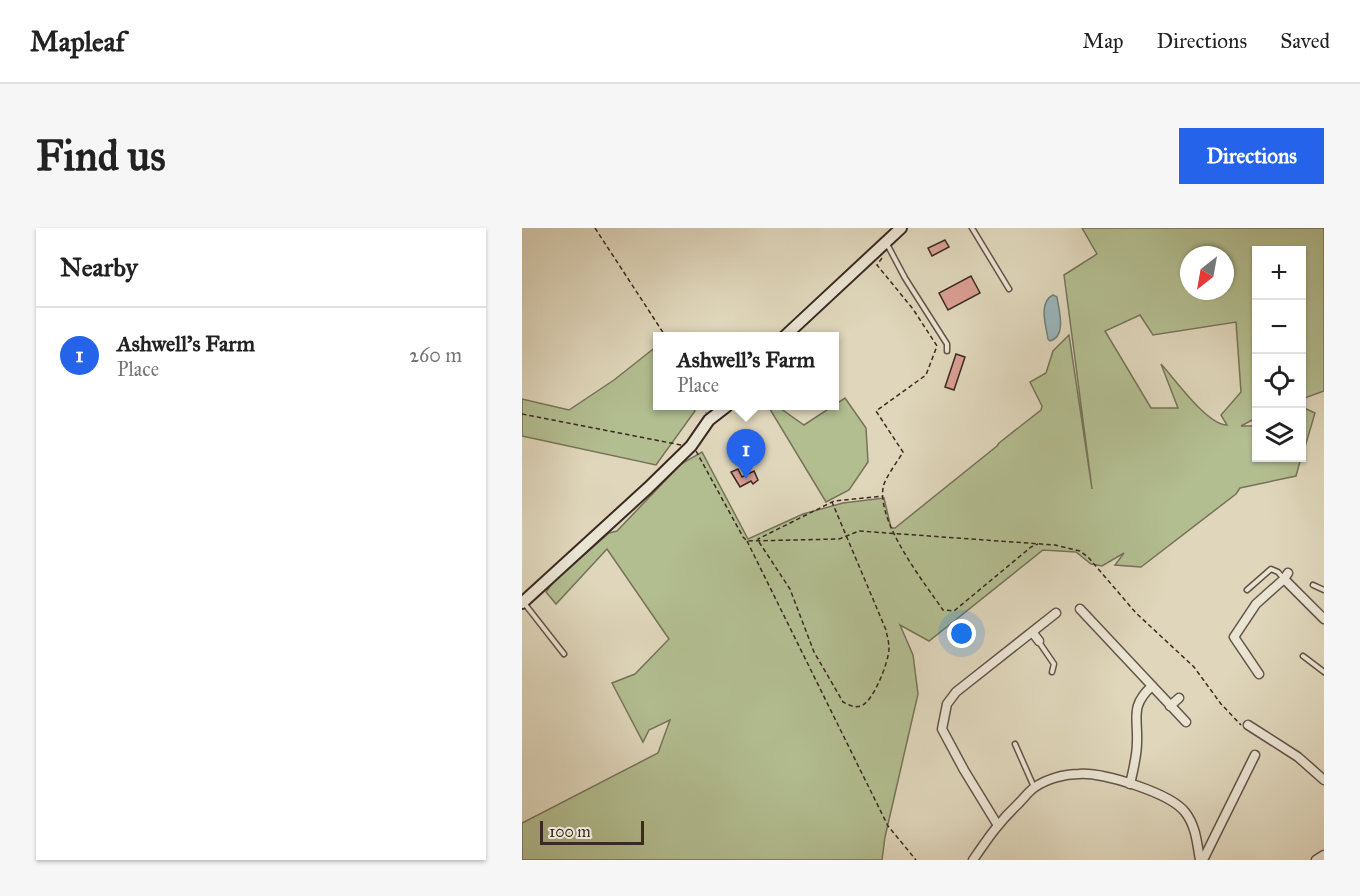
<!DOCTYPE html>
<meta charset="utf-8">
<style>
body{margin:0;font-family:"IM FELL Great Primer",serif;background:#f6f6f6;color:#222}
.controls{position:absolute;right:18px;top:18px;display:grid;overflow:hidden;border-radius:0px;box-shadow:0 2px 4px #0004}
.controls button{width:54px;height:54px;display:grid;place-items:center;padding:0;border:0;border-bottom:2px solid #e0e0e0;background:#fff;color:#222;font:30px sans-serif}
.compass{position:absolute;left:658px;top:18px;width:54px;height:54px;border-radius:50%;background:#fff;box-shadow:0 2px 4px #0004;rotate:211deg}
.scale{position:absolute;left:18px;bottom:15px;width:104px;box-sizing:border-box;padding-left:6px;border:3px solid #3b2922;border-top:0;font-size:16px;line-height:21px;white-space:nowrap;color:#3b2922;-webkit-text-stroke:4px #eae4d3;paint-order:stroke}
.you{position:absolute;left:440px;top:406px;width:21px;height:21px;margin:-15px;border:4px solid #fff;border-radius:50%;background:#1a73e8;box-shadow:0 0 0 9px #1a73e833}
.badge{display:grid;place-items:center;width:39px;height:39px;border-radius:50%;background:#2563eb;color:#fff;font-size:20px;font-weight:700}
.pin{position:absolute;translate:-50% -50px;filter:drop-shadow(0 2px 3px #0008)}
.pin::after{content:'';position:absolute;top:32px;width:21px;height:18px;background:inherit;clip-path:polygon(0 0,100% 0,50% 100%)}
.popup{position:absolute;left:131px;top:104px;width:186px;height:78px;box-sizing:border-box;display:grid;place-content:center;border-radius:0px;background:#fff;filter:drop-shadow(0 2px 4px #0005);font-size:20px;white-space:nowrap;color:#767676}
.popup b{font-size:22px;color:#222}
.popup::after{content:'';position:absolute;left:50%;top:100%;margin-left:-12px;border:12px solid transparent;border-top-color:#fff}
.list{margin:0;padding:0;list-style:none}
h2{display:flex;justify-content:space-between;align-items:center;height:78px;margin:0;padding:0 24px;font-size:26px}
h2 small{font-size:20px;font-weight:400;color:#767676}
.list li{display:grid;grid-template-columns:39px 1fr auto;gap:18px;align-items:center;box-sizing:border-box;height:96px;padding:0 24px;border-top:2px solid #e0e0e0}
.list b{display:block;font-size:22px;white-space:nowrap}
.list p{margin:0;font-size:20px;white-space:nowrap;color:#767676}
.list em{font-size:20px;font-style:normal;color:#767676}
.icon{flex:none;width:33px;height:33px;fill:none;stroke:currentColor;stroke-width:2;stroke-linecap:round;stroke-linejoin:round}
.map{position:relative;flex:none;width:802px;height:632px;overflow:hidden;border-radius:0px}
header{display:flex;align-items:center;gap:36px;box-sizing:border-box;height:84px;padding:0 30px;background:#fff;border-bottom:2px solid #e0e0e0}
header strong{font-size:28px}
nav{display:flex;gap:33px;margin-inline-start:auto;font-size:21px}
.intro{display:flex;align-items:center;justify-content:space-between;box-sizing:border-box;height:144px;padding:0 36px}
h1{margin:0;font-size:42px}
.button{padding:15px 27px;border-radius:0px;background:#2563eb;color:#fff;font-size:21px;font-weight:700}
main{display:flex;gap:36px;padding:0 36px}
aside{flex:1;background:#fff;border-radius:0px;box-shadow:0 2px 4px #0004}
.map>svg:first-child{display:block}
.green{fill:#b2bd90;stroke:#767359;stroke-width:1.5;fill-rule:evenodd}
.water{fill:#99b6bc;stroke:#737e7e;stroke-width:1.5}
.building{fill:#da9f94;stroke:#3b2922;stroke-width:1.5}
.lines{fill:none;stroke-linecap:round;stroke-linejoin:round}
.lane-casing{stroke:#645448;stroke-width:7}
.street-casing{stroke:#645448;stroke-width:11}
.secondary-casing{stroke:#3b2922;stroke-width:14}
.path{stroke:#3b2922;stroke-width:1.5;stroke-dasharray:4.5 3;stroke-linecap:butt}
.lane{stroke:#eae4d3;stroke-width:4}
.street{stroke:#eae4d3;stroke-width:8}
.secondary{stroke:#eae4d3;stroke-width:10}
</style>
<header>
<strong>Mapleaf</strong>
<nav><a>Map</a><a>Directions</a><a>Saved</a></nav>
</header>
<div class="intro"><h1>Find us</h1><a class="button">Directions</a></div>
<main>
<aside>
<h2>Nearby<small></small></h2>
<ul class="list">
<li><span class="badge">1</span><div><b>Ashwell's Farm</b><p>Place</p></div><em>260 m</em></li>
</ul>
</aside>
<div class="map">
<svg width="802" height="632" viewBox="0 0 802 632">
<rect width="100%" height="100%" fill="#dfd6bb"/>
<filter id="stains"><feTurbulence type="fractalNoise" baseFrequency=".00333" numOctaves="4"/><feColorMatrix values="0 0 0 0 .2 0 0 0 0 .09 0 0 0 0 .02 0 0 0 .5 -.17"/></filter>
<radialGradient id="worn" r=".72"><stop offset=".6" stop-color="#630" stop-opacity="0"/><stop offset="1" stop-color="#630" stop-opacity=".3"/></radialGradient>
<g class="green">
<path d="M 560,0 L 802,0 L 802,163 L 780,171 L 780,22 L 734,22 L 734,190 L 719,198 L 734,198 L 734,230 L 779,230 L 774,248 L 718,260 L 714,266 L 619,339 L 593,337 L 602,325 L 580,338 L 569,336 L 554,324 L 521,322 L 407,413 L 378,397 L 391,427 L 396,466 L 363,609 L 360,632 L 0,632 L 0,595 L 136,525 L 148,492 L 127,502 L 121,514 L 90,455 L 113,446 L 147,411 L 85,321 L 34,376 L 24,364 L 31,354 L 87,305 L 95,303 L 159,236 L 180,224 L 226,311 L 281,286 L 321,275 L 362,270 L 369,300 L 373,300 L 475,218 L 477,215 L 519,182 L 520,178 L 508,154 L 524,145 L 531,123 L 547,107 L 570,261 L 542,47 L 575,26 ZM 667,27 L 703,27 L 703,63 L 667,63 ZM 618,87 L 631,107 L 714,94 L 719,164 L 699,187 L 705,197 C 685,197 653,151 639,136 L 656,180 L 629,180 L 583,103 Z"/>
<path d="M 135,118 L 136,178 L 170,178 L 173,183 L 134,237 L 0,208 L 0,171 L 47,182 L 92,152 Z"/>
<path d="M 323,170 L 344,200 L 346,234 L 327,262 L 304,274 L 246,178 L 255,178 L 282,197 Z"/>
<path d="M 780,179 L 793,185 L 780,229 Z"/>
</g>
<path class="water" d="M 531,67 L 535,69 C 537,83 545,108 528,113 L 526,111 C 524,98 516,74 531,67 Z"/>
<g class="building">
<path d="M 423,12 L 427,19 L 410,28 L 406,20 Z"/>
<path d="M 449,48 L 458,65 L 426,82 L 417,65 Z"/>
<path d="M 434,126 L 443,129 L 432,162 L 423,159 Z"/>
<path d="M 216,241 L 220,249 L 232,243 L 236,252 L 231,256 L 229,253 L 218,259 L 209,244 Z"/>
</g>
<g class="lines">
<defs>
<g id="lane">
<path d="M 450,0 L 487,61"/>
<path d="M 365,16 L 383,50 L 425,116 L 425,123"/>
<path d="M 791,357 L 802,362"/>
<path d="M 725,362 L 749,341 L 756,344 L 762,351"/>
<path d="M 2,375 L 42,426"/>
<path d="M 517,414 L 532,436 L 530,444"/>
<path d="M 781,428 L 802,444"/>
<path d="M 493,516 L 512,559"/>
</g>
<g id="street">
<path d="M 762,351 L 802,391"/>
<path d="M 558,381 L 664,494"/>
<path d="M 511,405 L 517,413"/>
<path d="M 737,446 L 712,409 L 734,376 L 762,351 L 766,345"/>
<path d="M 648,478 L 657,470"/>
<path d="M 726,497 L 776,529 L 802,552"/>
<path d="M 608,556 C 611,543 615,528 615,514 C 616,489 608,478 630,458"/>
<path d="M 475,596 L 442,542 L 420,501 L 425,476 L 434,464 L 534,385"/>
<path d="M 451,632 C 466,610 477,594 497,575 C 502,570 507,563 513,559 C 525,551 542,546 557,546 C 581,544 648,565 663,584 C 674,598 675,615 678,632"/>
<path d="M 681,632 L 733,527"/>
<path d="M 794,632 L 802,627"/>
</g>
<g id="secondary">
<path d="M 262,109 L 379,0"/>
<path d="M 0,375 L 126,260 L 169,218 L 187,192 L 205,178"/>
</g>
</defs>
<use href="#lane" class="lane-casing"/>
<use href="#street" class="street-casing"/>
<use href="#secondary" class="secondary-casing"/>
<g class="path">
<path d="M 73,0 L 144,109"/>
<path d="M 360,30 L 355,37 L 391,81 L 415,118 L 404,147 L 354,183 L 381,224 C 376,233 362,251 361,260 C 356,296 401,353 421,382 L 432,383 L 509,319 L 516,316"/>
<path d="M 180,178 L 184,185"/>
<path d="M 0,186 L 159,217"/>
<path d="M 174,223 L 221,309 L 225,313 L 317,311 L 337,303 L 533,317 L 558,323 L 566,329 L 614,385 L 672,439 L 699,476 L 719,497"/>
<path d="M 225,313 L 366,598 L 394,632"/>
<path d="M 237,313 L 236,311 L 312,273 L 361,268"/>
<path d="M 237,314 L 268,361 L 292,424 L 321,474 C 327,477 332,480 339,478 C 351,474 367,434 367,420 C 367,414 365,408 364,402 L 310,274"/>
</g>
<use href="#lane" class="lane"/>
<use href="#street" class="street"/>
<use href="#secondary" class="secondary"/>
</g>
<rect width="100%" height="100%" filter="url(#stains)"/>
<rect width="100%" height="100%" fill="url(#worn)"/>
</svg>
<div class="controls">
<button>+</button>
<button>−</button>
<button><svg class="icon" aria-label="locate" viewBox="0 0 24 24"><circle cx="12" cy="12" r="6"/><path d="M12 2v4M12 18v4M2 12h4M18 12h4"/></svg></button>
<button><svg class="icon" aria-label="layers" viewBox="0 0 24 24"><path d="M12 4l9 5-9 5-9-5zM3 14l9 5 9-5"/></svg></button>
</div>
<svg class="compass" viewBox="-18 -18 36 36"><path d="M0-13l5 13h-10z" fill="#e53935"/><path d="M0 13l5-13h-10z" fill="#767676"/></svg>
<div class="scale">100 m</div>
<div class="you"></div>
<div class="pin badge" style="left:224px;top:251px">1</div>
<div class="popup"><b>Ashwell's Farm</b>Place</div>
</div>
</main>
